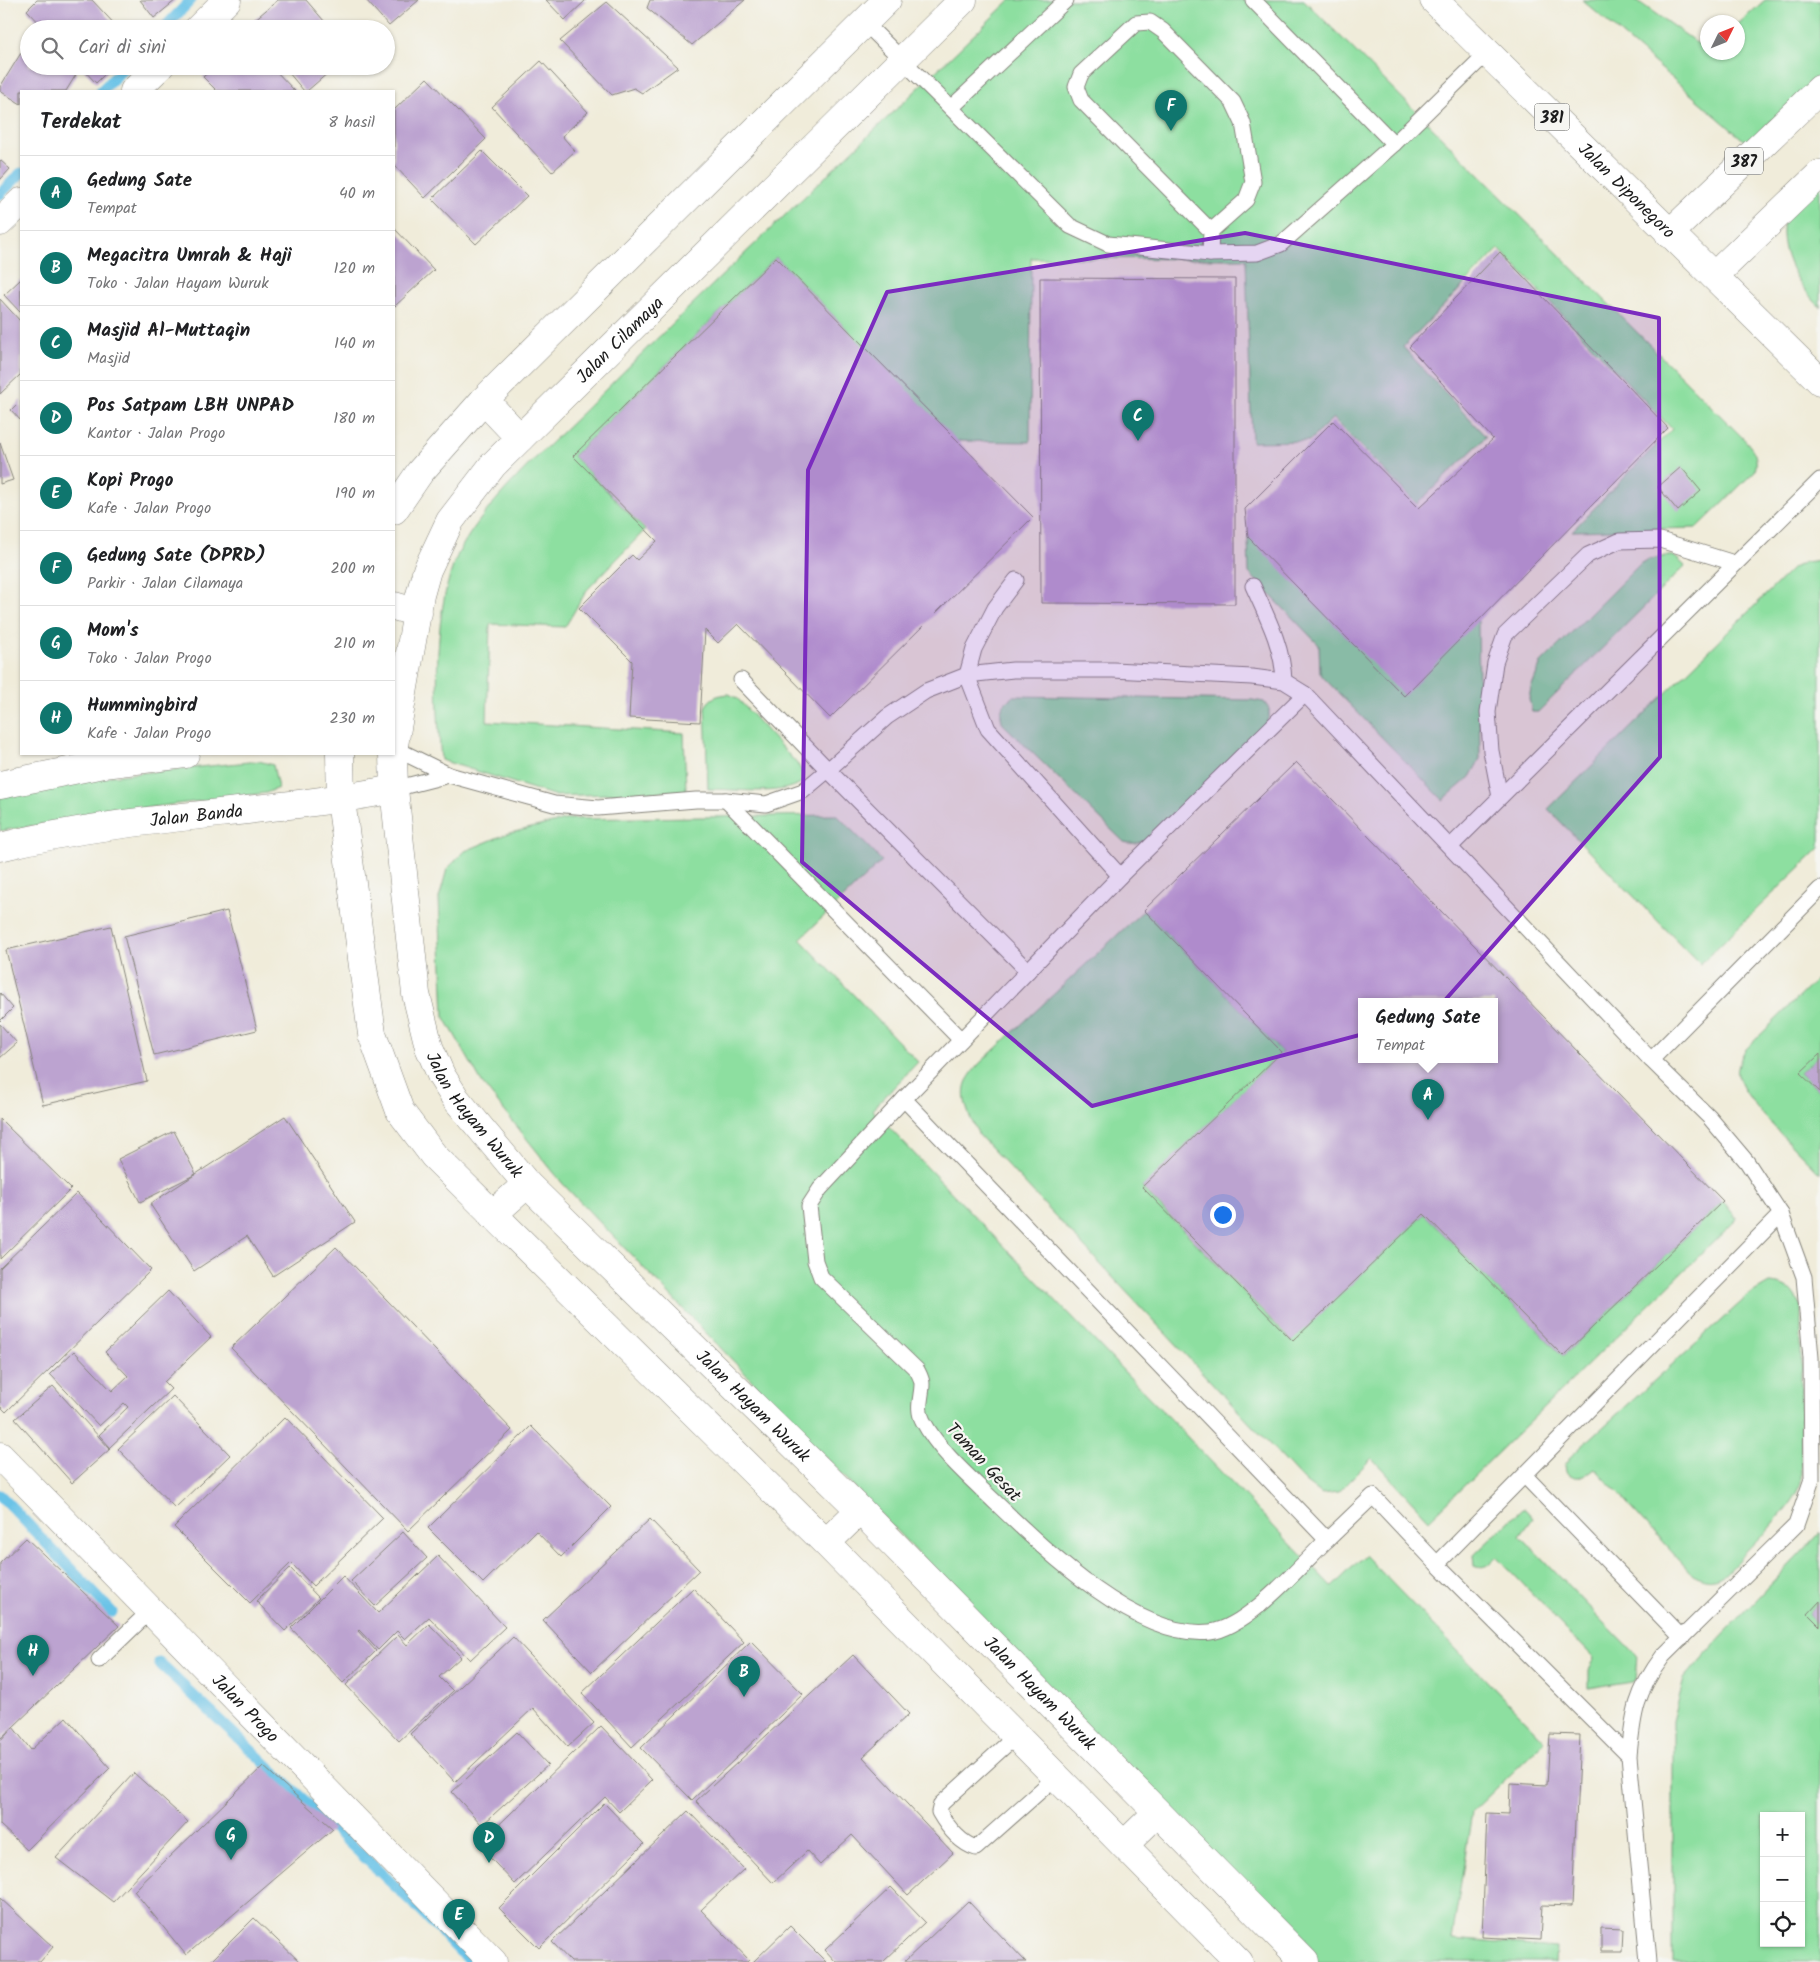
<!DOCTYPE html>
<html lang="id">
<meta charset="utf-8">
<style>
body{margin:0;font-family:Kalam,sans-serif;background:#f6f6f6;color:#202124}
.controls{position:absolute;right:15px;bottom:15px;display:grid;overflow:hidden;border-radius:0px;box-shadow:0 1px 4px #0004}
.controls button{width:45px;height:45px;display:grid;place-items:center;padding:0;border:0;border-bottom:1px solid #e0e0e0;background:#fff;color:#202124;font:25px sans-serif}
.compass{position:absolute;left:1700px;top:15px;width:45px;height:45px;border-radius:50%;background:#fff;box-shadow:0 1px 4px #0004;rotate:47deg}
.you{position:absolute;left:1222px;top:1214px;width:18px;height:18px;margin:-12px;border:4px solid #fff;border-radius:50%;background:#1a73e8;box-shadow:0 0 0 8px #1a73e833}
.badge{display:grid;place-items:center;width:32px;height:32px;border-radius:50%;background:#0f766e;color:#fff;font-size:16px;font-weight:700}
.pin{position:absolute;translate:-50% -41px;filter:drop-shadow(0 1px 2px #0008)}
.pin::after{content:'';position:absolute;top:26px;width:18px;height:15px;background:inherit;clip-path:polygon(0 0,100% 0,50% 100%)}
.popup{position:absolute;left:1358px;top:998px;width:140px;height:65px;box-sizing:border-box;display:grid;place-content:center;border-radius:0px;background:#fff;filter:drop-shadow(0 1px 4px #0005);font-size:16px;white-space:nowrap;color:#757577}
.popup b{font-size:19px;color:#202124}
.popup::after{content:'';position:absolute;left:50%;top:100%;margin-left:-10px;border:10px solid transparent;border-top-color:#fff}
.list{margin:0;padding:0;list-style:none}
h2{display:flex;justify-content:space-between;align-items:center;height:65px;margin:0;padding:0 20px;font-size:21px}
h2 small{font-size:16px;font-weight:400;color:#757577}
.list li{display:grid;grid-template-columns:32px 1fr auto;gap:15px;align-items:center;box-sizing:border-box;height:75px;padding:0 20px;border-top:1px solid #e0e0e0}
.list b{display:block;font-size:19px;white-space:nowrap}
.list p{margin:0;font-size:16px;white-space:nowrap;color:#757577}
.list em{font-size:16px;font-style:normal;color:#757577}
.icon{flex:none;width:28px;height:28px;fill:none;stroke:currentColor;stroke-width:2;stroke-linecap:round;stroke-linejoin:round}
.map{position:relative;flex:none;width:1820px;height:1962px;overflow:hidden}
.search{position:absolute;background:#fff;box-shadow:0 1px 4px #0004;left:20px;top:20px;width:375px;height:55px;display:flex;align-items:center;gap:12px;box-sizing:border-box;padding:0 18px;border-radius:28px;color:#757577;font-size:19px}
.panel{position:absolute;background:#fff;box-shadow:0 1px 4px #0004;left:20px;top:90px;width:375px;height:665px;border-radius:0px}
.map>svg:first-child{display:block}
.green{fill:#8ddfa0;stroke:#547e5e;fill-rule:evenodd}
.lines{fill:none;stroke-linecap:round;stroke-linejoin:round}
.stream{stroke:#6ac3e7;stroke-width:11}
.building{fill:#bca3d0;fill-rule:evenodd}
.lane-casing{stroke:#86847b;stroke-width:17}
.street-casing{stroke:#86847b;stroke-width:29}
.secondary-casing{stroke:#86847b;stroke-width:29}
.primary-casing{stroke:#86847b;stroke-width:29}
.lane{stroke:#fff;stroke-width:15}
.street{stroke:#fff;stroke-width:28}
.secondary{stroke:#fff;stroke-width:28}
.primary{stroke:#fff;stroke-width:28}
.marked{fill:#7b2cbf;fill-opacity:0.2;stroke:#7b2cbf;stroke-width:4;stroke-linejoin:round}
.labels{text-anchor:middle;stroke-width:4.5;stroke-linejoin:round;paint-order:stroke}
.shield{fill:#f6f6f2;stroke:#5d5d5c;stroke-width:1}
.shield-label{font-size:16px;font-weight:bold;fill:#1c1c1c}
.street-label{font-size:18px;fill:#1c1c1c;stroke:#f6f6f2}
</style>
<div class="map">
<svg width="1820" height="1962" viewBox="0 0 1820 1962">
<rect width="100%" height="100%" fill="#f6f6f2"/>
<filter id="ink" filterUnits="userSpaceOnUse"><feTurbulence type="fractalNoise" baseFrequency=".02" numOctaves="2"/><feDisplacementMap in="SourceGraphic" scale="10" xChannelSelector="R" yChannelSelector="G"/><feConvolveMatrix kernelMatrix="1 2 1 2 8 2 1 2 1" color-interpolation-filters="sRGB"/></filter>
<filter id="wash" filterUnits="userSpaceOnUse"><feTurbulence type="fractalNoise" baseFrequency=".0096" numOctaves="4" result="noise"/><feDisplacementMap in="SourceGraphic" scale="20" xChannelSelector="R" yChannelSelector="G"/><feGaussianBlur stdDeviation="1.12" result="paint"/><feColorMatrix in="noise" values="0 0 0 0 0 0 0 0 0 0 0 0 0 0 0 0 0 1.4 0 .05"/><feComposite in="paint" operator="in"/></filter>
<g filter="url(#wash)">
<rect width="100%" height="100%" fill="#f0ecda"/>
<g class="green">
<path d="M 1010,0 L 1304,0 L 1743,438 C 1753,449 1759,456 1755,471 L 1697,528 L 1572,531 L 1672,429 L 1499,249 L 1403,347 L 1486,437 L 1417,504 L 1333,418 L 1309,441 L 1252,442 L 1246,259 L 1031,258 L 1030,442 L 957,441 L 776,257 L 573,456 L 645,530 L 587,590 L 565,627 L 490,624 L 487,721 L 684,733 L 686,791 L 556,796 L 441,760 C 436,700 432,609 458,554 C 485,500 555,441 597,398 C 732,263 873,133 1010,0 Z"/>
<path d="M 1582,0 L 1636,0 L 1707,50 L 1708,52 L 1738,52 L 1738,24 L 1765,0 L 1820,0 L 1820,76 L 1747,143 Z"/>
<path d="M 1820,170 L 1820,307 C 1798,285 1778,253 1784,220 C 1785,212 1813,179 1820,170 Z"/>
<path d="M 1248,537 L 1478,621 L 1480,759 L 1470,777 L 1443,800 L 1323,677 L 1320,672 L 1319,645 L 1249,573 Z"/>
<path d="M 1668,556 L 1674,556 L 1685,566 L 1538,712 L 1532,712 L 1529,699 L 1531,688 L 1541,663 L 1641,563 L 1649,559 Z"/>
<path d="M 1820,560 L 1820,848 L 1700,964 L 1548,809 L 1793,568 L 1805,562 Z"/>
<path d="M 729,694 L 738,699 L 799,766 L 803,774 L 801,783 C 781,796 733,789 708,789 L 705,707 C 711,697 717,695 729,694 Z"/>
<path d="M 1014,696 L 1252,700 L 1264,702 L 1269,709 L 1269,717 L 1262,730 L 1152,837 C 1142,842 1136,845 1124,842 L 1003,724 C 998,711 1002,703 1014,696 Z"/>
<path d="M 259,761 L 273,765 L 278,788 L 266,793 L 128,810 L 0,831 L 0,797 L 110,776 Z"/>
<path d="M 837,815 L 882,861 L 800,939 L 918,1062 L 872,1110 L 1332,1587 L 1365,1555 L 1545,1741 L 1472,1812 L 1452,1939 L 1556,1948 L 1555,1962 L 1311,1962 L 563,1184 L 482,1083 L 444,1016 L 439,898 L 447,869 L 465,851 L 506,834 L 569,819 Z"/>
<path d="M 1144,910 L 1282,1052 L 1142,1188 L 1292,1341 L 1424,1214 L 1563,1356 L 1723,1201 L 1737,1219 L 1429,1520 L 1372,1458 L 1338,1492 L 1321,1494 L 1305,1482 L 979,1135 C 971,1120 959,1098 967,1081 C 970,1075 975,1069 979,1064 Z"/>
<path d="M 1820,976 L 1820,1054 L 1800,1073 L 1820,1092 L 1820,1174 C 1799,1151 1746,1104 1738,1076 C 1736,1067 1741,1058 1745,1050 Z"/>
<path d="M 1769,1283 C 1787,1284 1793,1290 1801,1306 L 1801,1482 C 1793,1509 1746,1551 1726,1573 C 1713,1582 1706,1581 1692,1574 L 1595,1468 C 1584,1476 1576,1484 1565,1472 L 1564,1465 L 1570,1457 L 1750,1294 Z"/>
<path d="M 1522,1509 L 1525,1509 L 1533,1518 L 1520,1536 L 1637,1656 L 1635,1679 L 1631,1681 L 1589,1688 L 1589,1671 L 1594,1658 L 1497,1557 C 1489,1564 1486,1571 1475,1566 L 1474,1555 Z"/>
<path d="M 1820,1533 L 1820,1601 L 1808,1614 L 1820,1626 L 1820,1962 L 1673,1962 L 1673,1721 L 1684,1679 L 1716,1642 ZM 1764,1816 L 1801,1816 L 1801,1943 L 1764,1943 Z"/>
</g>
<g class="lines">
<g class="stream">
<path d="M 163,29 L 191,0"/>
<path d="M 101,91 L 126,66"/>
<path d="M 0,194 L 21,173"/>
<path d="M 0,1495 L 112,1612"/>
<path d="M 159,1663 L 417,1907 L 470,1962"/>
</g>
</g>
<g id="blocks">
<g class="building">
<path d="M 37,0 L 92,0 L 119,29 L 45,29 L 27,10 Z"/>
<path d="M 140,0 L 176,0 L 154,18 Z"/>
<path d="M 278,0 L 306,0 L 331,29 L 250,29 L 247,26 Z"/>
<path d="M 366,0 L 419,0 L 389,26 Z"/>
<path d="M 546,0 L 586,0 L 565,20 Z"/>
<path d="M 650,0 L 745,0 L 692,45 L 647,8 Z"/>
<path d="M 607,2 L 678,67 L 642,93 L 634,88 L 612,95 L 560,41 Z"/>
<path d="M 29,40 L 29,66 L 66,66 L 77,73 L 66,91 L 21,91 L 21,104 L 0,91 L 0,87 Z"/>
<path d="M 541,61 L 588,112 L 562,136 L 575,151 L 552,172 L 492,107 Z"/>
<path d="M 80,66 L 113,66 L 96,83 Z"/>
<path d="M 215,66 L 271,66 L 295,91 L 217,91 L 203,77 Z"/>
<path d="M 283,66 L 336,66 L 307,91 L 304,91 Z"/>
<path d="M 427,78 L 486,139 L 425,198 L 394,165 L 394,110 Z"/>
<path d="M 482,151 L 527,196 L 476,244 L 432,199 Z"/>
<path d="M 0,160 L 10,169 L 0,180 Z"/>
<path d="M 394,228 L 434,270 L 395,306 L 394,305 Z"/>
<path d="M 1500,252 L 1668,428 L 1404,696 L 1248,537 L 1245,509 L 1333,421 L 1419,508 L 1493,439 L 1409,347 Z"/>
<path d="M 776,257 L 1033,517 L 830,718 L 738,624 L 718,643 L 705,630 L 700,722 L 629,718 L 632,661 L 579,608 L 632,555 L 637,560 L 657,541 L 573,456 Z"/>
<path d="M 1040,278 L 1235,279 L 1235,604 L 1041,603 Z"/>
<path d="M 21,279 L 21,313 L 4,295 Z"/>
<path d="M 0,299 L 21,322 L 21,374 L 0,394 Z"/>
<path d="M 21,400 L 21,421 L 11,410 Z"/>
<path d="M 0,443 L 13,480 L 0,484 Z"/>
<path d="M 1681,467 L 1701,491 L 1678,511 L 1658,487 Z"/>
<path d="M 1296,762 L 1723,1201 L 1563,1356 L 1424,1214 L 1293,1341 L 1142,1187 L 1282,1052 L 1144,910 ZM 1362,1001 L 1494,1001 L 1494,1059 L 1362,1059 Z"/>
<path d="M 227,911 L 257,1030 L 154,1055 L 124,936 Z"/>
<path d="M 111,926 L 147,1081 L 43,1105 L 6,950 Z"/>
<path d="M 0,993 L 13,1008 L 0,1021 Z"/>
<path d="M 0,1024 L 17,1043 L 0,1058 Z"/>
<path d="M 1820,1054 L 1820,1092 L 1800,1073 Z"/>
<path d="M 285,1116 L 355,1222 L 273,1276 L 247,1236 L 194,1271 L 150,1204 L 196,1174 L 140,1202 L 118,1159 L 174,1131 L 196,1174 Z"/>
<path d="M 0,1119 L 71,1189 L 0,1259 Z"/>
<path d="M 77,1193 L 151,1270 L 6,1412 L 0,1406 L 0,1268 Z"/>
<path d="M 336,1247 L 512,1430 L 408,1531 L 231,1348 Z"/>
<path d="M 168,1291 L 211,1337 L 164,1382 L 171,1389 L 110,1447 L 99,1435 L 128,1407 L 124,1403 L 99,1426 L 50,1374 L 74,1351 L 112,1391 L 128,1376 L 105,1352 Z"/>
<path d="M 53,1386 L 110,1449 L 72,1483 L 15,1419 Z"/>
<path d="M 173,1396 L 230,1455 L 175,1508 L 118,1449 Z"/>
<path d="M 285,1417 L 383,1518 L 313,1586 L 291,1563 L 250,1603 L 174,1527 Z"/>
<path d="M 531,1426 L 611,1507 L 561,1557 L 536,1531 L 483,1583 L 428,1528 Z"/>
<path d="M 650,1519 L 699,1570 L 592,1672 L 543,1620 Z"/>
<path d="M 403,1532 L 427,1558 L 375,1606 L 351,1581 Z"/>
<path d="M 26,1538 L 119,1626 L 13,1727 L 31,1750 L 66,1717 L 110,1768 L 27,1850 L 0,1825 L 0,1742 L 13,1727 L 0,1739 L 0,1563 Z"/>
<path d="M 438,1556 L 505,1627 L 470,1660 L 429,1617 L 405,1639 L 397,1631 L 378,1650 L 359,1630 L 358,1631 L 376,1651 L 343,1683 L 291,1628 L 343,1576 L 378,1613 Z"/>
<path d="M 290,1568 L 319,1598 L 285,1631 L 256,1601 Z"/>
<path d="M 693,1588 L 744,1642 L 632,1747 L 582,1693 Z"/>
<path d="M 1820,1601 L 1820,1626 L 1808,1614 Z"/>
<path d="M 429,1624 L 461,1657 L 439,1677 L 453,1691 L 399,1741 L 346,1685 L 398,1635 L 407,1645 Z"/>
<path d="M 513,1637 L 594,1723 L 568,1747 L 533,1708 L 455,1782 L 410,1734 Z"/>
<path d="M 751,1641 L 803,1694 L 692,1800 L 641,1748 Z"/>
<path d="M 853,1655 L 909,1714 L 863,1757 L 953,1853 L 908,1895 L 852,1835 L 820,1865 L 807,1851 L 773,1883 L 696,1801 Z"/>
<path d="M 601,1726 L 652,1780 L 619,1812 L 605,1797 L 515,1884 L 478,1845 Z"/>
<path d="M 517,1732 L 548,1765 L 482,1825 L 452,1792 Z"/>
<path d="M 1550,1734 L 1580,1735 L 1572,1906 L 1542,1905 L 1540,1940 L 1482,1937 L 1487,1813 L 1509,1814 L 1510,1783 L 1547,1785 Z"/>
<path d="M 263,1766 L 333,1829 L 186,1955 L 134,1891 Z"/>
<path d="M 134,1773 L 188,1822 L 113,1902 L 56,1858 Z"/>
<path d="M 604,1803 L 644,1844 L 539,1948 L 499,1908 Z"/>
<path d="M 688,1811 L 744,1869 L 701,1910 L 749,1960 L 747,1962 L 571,1962 L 552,1942 Z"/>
<path d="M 891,1887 L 925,1922 L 883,1962 L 836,1962 L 825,1950 Z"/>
<path d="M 0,1898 L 53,1947 L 40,1962 L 0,1962 Z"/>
<path d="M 968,1901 L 1026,1962 L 904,1962 Z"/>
<path d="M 254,1918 L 300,1962 L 210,1962 Z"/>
<path d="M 790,1926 L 826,1962 L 753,1962 Z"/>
<path d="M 1601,1928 L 1623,1929 L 1622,1951 L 1601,1951 Z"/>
</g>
</g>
</g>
<g filter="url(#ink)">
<use href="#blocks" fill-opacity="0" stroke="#86847b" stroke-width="1"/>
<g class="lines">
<defs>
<g id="lane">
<path d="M 1253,0 L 1394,144"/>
<path d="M 864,22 L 1070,226 L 1108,244 L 1210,254 L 1257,253 L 1281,244 L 1394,144 L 1487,53"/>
<path d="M 951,108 L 1066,0"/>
<path d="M 1210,254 L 1211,231 L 1081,100 L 1076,87 L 1081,74 L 1136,23 L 1150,22 L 1163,31 L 1233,102 L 1243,123 L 1253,182 L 1246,200 L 1211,231"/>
<path d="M 1016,580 L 995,608 L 974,649 L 967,675 L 988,729 L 1120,876"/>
<path d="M 1253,586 C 1267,617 1283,647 1284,681"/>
<path d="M 741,680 L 828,770 L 887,717 L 926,691 L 967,675 L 1013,670 L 1113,670 L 1252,677 L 1284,681 L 1305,694"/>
<path d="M 394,748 L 449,775 L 554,804 L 598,808 L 696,800 L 726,800 L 766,804 L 803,791 L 828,770 L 1028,971"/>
<path d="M 394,789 L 449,775"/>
<path d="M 1500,797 L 1491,751 L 1488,712 L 1495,663 L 1505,635 L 1588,555 L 1619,541 L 1660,540 L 1734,563"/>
<path d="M 726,800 L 961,1040"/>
<path d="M 1451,846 L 1820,480"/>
<path d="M 1651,1060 L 1820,889"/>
<path d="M 904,1099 L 820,1189 L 809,1206 L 815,1261 L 821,1277 L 917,1370 C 919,1374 922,1379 922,1384 C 922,1397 916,1408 923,1421 C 939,1451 968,1476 993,1500 C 1042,1547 1136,1640 1210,1632 C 1247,1628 1300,1566 1327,1540"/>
<path d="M 1525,1476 L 1682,1638"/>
<path d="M 1437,1564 L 1781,1214"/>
<path d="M 99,1660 L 151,1610"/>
<path d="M 1017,1735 L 941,1804 L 939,1812 C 947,1826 960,1843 976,1848 L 1057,1776"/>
<path d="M 1629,1756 C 1633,1713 1636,1692 1663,1656 L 1796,1525 L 1812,1479 L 1811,1358 L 1804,1277 L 1781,1214 L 1747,1162 L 1709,1117 L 1651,1060 L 1305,694 L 1120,876 L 904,1099 L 1327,1540 L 1373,1496 L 1437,1564 L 1629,1756 L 1648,1962"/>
</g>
<g id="street">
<path d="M 198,29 L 227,0"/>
<path d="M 134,91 L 160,66"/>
<path d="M 0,222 L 21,202"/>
<path d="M 1714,276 L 1820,174"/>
<path id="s1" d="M 0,1456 L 493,1962"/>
</g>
<g id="secondary">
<path d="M 484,400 L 520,438"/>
<path d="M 394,510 L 420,472 L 484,400 L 887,0"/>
<path d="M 394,606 L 418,613"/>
<path id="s2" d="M 394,745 L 420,595 L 427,570 L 450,521 L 493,465 L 963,0"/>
<path d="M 340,754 L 341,800 L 372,1034 L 400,1111 L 434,1156 L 826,1543 L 1239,1962"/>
<path id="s3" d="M 393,754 L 394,789 L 416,994 L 429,1047 L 441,1075 L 456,1099 L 527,1184 L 860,1510 L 1305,1962"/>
<path d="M 0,785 L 103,764 L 185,754"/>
<path id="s4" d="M 0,847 C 129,814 264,815 394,789"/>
<path d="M 492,1215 L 527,1184"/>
<path d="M 826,1543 L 860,1510"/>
<path d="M 1124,1845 L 1157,1813"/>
</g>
<g id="primary">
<path id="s5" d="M 1434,0 L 1820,381"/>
<path d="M 1669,234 L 1820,89"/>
</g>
</defs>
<use href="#lane" class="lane-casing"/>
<use href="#street" class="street-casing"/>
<use href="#secondary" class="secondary-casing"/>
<use href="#primary" class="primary-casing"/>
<use href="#lane" class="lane"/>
<use href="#street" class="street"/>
<use href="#secondary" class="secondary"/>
<use href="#primary" class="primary"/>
</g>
</g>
<path class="marked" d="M 1245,233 L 1659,318 L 1660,757 L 1431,1016 L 1092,1106 L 802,862 L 808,470 L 887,292 Z"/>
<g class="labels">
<g class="shield">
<rect x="1534.5" y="103.5" width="35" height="27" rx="4"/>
<rect x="1725" y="147.5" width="38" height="27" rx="4"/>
</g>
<g class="shield-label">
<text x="1552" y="123">381</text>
<text x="1744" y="167">387</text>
</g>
<g class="street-label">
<text dy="6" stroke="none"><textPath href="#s5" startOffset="271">Jalan Diponegoro</textPath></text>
<text dy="6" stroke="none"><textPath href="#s2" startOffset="481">Jalan Cilamaya</textPath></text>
<text dy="6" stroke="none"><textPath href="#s4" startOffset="199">Jalan Banda</textPath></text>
<text dy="6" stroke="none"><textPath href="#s3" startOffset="378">Jalan Hayam Wuruk</textPath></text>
<text dy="6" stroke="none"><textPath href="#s3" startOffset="782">Jalan Hayam Wuruk</textPath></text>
<text transform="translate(984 1462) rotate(47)" y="6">Taman Gesat</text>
<text dy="6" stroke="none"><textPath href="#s3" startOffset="1188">Jalan Hayam Wuruk</textPath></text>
<text dy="6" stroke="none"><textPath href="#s1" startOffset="352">Jalan Progo</textPath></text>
</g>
</g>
</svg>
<div class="controls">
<button>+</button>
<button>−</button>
<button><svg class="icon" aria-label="locate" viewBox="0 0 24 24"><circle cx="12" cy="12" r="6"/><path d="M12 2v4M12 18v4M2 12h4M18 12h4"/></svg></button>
</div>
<svg class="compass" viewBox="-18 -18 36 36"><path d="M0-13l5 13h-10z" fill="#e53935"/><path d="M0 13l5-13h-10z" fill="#757577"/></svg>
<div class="you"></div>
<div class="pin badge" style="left:1428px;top:1120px">A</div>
<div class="popup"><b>Gedung Sate</b>Tempat</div>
<div class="pin badge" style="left:744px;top:1697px">B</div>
<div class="pin badge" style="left:1138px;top:441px">C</div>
<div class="pin badge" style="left:489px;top:1863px">D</div>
<div class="pin badge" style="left:459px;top:1940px">E</div>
<div class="pin badge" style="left:1171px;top:131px">F</div>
<div class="pin badge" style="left:231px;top:1860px">G</div>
<div class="pin badge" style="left:33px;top:1676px">H</div>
<div class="search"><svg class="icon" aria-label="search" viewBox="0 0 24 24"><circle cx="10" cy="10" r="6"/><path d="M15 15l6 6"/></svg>Cari di sini</div>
<section class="panel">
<h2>Terdekat<small>8 hasil</small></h2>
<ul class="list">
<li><span class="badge">A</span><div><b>Gedung Sate</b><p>Tempat</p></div><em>40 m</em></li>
<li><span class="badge">B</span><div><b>Megacitra Umrah &amp; Haji</b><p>Toko · Jalan Hayam Wuruk</p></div><em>120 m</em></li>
<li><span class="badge">C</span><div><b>Masjid Al-Muttaqin</b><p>Masjid</p></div><em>140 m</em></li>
<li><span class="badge">D</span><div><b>Pos Satpam LBH UNPAD</b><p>Kantor · Jalan Progo</p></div><em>180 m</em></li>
<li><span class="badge">E</span><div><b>Kopi Progo</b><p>Kafe · Jalan Progo</p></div><em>190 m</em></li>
<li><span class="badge">F</span><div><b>Gedung Sate (DPRD)</b><p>Parkir · Jalan Cilamaya</p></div><em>200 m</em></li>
<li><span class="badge">G</span><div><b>Mom's</b><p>Toko · Jalan Progo</p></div><em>210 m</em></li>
<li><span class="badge">H</span><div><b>Hummingbird</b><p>Kafe · Jalan Progo</p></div><em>230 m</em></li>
</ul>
</section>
</div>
